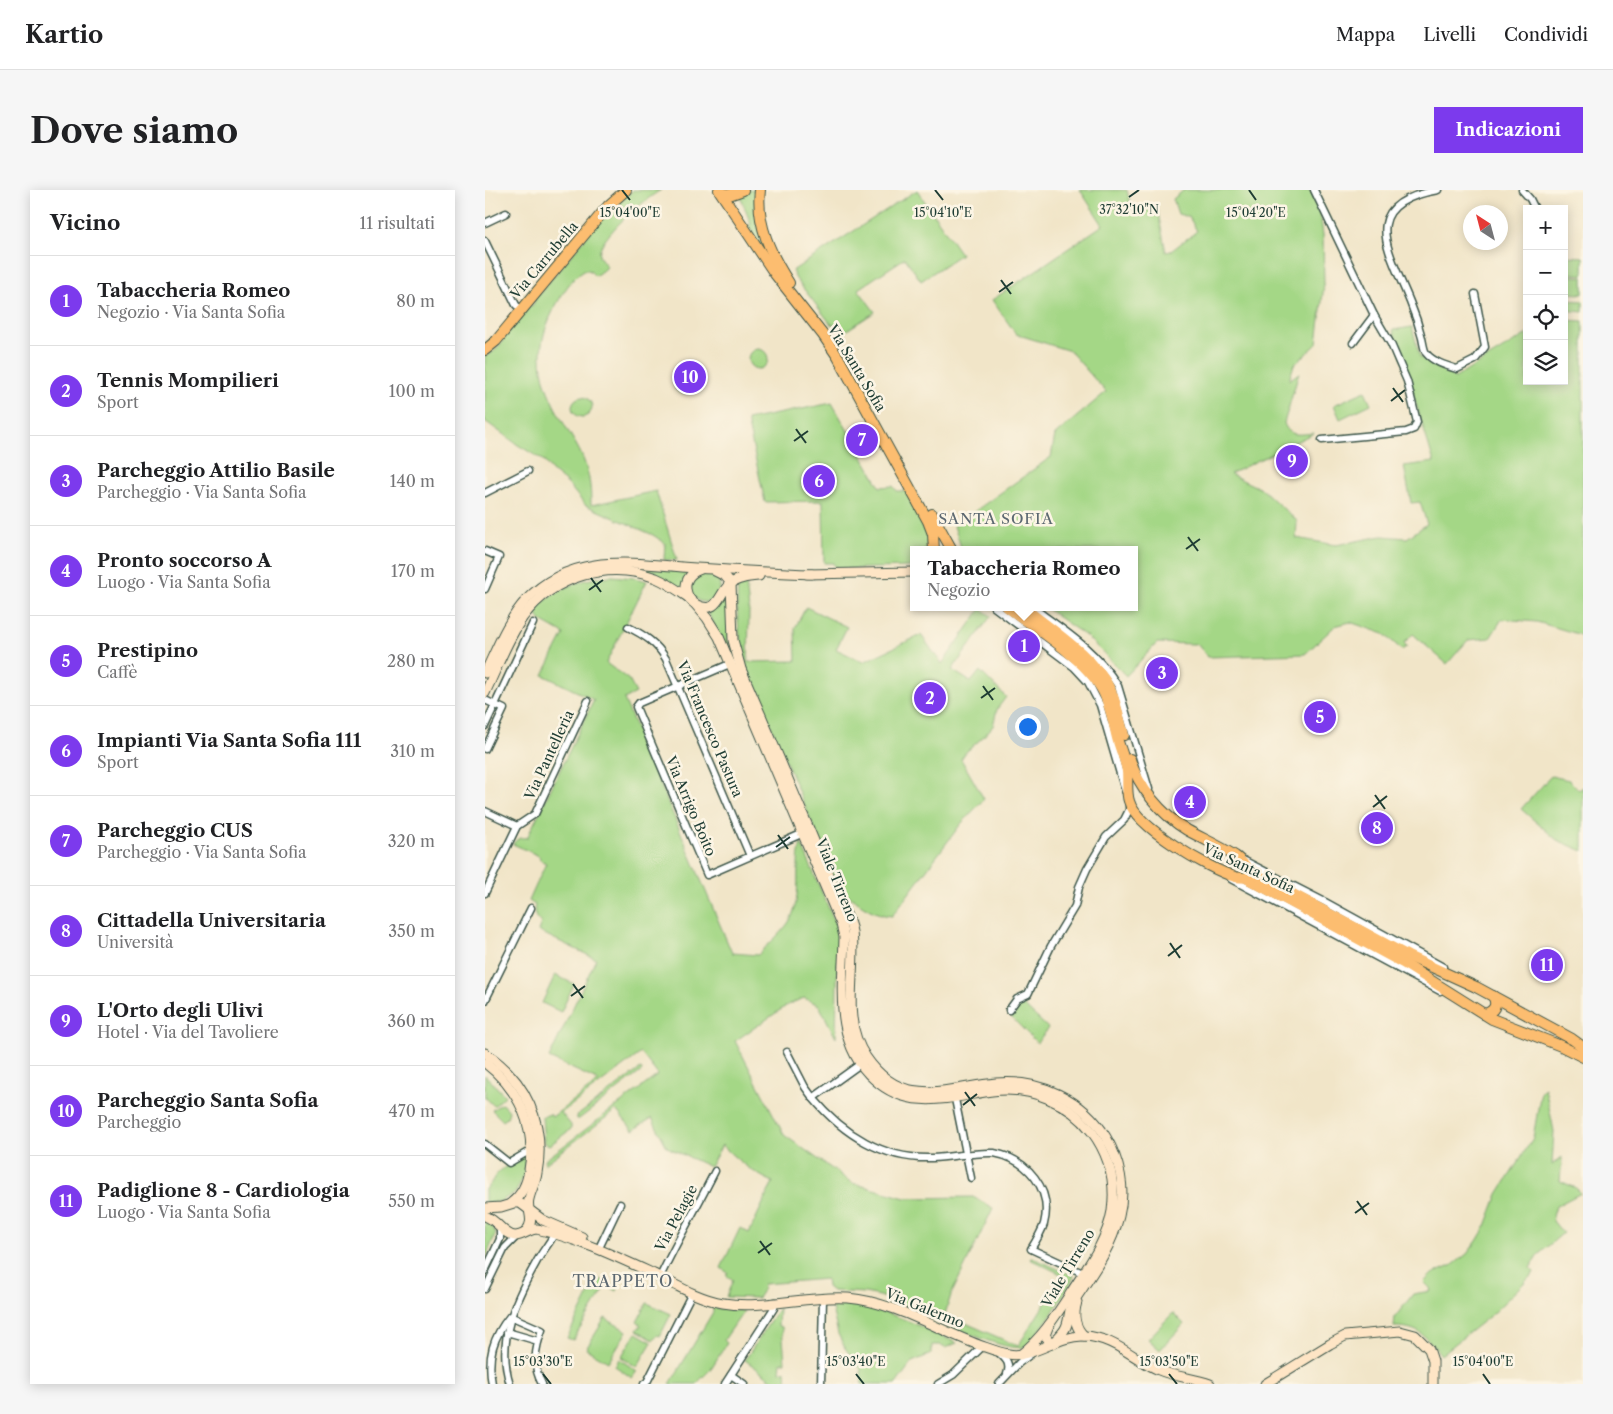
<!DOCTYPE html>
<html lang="it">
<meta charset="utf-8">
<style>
body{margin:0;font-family:"Libre Caslon Text",serif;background:#f6f6f6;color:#202124}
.controls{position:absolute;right:15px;top:15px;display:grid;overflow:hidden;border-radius:0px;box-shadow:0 2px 12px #0003}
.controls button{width:45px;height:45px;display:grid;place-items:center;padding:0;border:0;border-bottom:1px solid #e0e0e0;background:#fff;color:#202124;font:25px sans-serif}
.compass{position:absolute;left:978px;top:15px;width:45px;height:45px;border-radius:50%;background:#fff;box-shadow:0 2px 12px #0003;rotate:324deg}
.you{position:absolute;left:542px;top:536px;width:18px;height:18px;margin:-12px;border:4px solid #fff;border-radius:50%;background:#1a73e8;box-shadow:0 0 0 8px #1a73e833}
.badge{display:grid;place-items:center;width:32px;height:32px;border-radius:50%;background:#7c3aed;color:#fff;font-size:16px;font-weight:700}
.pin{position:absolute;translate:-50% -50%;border:2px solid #fff;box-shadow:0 1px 5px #0006}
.popup{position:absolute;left:425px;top:356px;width:228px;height:65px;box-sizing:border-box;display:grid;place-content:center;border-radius:0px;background:#fff;filter:drop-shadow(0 1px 4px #0005);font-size:16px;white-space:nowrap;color:#757577}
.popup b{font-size:19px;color:#202124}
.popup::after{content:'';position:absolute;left:50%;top:100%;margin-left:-10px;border:10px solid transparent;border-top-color:#fff}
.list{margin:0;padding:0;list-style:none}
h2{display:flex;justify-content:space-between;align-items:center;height:65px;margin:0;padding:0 20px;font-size:21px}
h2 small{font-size:16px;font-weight:400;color:#757577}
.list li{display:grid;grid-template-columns:32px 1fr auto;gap:15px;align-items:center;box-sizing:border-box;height:90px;padding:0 20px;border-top:1px solid #e0e0e0}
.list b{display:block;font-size:19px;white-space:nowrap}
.list p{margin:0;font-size:16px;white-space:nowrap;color:#757577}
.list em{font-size:16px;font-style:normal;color:#757577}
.icon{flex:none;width:28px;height:28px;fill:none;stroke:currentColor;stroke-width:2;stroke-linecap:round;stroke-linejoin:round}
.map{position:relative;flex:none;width:1098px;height:1194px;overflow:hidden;border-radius:0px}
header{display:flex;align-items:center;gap:30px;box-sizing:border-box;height:70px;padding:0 25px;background:#fff;border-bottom:1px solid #e0e0e0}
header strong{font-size:24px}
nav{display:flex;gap:28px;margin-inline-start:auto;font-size:18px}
.intro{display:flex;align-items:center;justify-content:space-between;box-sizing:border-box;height:120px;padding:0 30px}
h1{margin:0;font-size:35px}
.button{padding:12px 22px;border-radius:0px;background:#7c3aed;color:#fff;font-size:18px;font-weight:700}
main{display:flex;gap:30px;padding:0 30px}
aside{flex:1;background:#fff;border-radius:0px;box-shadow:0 2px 12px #0003}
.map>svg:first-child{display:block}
.green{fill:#a4d786;stroke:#628a5d}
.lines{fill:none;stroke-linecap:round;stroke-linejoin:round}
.street-casing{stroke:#3e564a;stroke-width:9}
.secondary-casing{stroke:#3e564a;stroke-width:11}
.primary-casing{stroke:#3e564a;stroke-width:12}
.street{stroke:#fff;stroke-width:6}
.secondary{stroke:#fee5c5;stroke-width:9}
.primary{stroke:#fcbd6f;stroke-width:10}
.ticks{fill:none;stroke:#1f3d34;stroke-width:2}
.labels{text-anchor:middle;stroke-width:5;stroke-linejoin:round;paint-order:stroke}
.street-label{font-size:14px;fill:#1f3d34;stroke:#fcf5e5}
.neighbourhood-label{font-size:15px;letter-spacing:1px;fill:#5c6871;stroke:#fcf5e5}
.quarter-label{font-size:16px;letter-spacing:1px;fill:#5c6871;stroke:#fcf5e5}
.ticks-label{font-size:12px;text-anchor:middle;fill:#1f3d34;stroke:#fcf5e5;stroke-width:5;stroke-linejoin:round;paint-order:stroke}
</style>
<header>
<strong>Kartio</strong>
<nav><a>Mappa</a><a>Livelli</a><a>Condividi</a></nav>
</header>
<div class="intro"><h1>Dove siamo</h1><a class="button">Indicazioni</a></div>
<main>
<aside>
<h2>Vicino<small>11 risultati</small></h2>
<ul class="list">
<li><span class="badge">1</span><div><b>Tabaccheria Romeo</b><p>Negozio · Via Santa Sofia</p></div><em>80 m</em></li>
<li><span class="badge">2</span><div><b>Tennis Mompilieri</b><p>Sport</p></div><em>100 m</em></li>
<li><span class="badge">3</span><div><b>Parcheggio Attilio Basile</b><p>Parcheggio · Via Santa Sofia</p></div><em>140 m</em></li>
<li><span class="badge">4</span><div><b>Pronto soccorso A</b><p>Luogo · Via Santa Sofia</p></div><em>170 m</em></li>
<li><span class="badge">5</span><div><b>Prestipino</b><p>Caffè</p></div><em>280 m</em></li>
<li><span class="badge">6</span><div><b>Impianti Via Santa Sofia 111</b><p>Sport</p></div><em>310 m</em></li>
<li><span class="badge">7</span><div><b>Parcheggio CUS</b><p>Parcheggio · Via Santa Sofia</p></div><em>320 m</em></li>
<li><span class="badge">8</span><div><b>Cittadella Universitaria</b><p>Università</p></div><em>350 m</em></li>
<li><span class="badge">9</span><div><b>L'Orto degli Ulivi</b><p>Hotel · Via del Tavoliere</p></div><em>360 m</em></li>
<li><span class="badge">10</span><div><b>Parcheggio Santa Sofia</b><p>Parcheggio</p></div><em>470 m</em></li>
<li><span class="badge">11</span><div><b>Padiglione 8 - Cardiologia</b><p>Luogo · Via Santa Sofia</p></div><em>550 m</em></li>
</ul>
</aside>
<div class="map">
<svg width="1098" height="1194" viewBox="0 0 1098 1194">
<rect width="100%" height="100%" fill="#fcf5e5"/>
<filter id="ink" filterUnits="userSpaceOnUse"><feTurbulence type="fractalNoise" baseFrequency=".02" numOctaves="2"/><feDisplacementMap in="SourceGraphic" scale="10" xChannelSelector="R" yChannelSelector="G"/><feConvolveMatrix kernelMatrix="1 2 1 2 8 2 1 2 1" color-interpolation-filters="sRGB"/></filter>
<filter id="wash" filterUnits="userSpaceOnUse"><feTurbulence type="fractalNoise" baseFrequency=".0096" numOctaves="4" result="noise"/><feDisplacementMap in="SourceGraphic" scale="20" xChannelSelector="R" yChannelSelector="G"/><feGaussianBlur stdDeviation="1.12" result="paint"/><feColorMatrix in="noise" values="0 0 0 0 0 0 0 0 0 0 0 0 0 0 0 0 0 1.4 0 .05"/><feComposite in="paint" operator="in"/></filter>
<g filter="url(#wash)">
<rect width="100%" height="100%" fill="#f1e5c8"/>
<g class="green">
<path d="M 148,0 L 176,0 C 160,9 113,47 114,66 L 122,77 L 110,86 L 104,80 L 99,80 C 86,88 76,106 69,119 C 45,166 57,196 82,239 C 89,251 97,263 101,277 C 105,289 106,302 106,315 L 171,301 L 192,370 L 179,370 L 180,353 L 168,345 L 100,315 L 83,294 L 67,281 L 58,270 L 33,255 L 0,231 L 0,166 C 14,161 16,152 24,141 C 30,132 38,124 45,116 L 48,115 L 51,108 L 111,35 Z"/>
<path d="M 265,0 L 271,0 L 293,82 L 263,36 L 266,34 L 255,6 Z"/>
<path d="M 432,0 L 476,64 L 436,91 L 420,68 L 373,99 L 390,122 L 359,142 L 356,137 L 346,134 L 311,89 L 307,81 Z"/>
<path d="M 595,0 L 642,0 L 647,23 L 672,18 L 681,62 L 686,61 L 712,41 L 704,27 L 693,24 L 688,9 L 699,0 L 826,0 L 835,22 L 838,45 L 839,94 L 832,154 L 809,175 L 804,190 L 814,183 L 799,233 C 804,248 816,244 829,243 L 745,284 L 778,300 L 812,331 L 811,348 L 851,355 L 897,346 L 922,348 L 942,334 L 935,312 L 926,313 L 919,276 L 949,272 L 908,140 L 927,137 L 935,167 L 970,188 L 1042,144 L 1042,191 L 1079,191 L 1079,130 L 1098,131 L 1098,447 L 1093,444 L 1052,432 L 1017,429 L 1005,448 L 983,450 L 962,474 L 928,444 L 919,453 L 922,456 L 917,460 L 899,444 L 865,432 L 850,436 L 820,464 L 723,467 L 712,454 L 672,453 L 641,486 L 601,446 L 559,417 L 649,417 L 649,360 L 477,360 L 469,336 L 566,267 L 570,245 L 621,202 L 585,161 L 531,144 L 507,110 L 618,35 Z"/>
<path d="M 1079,66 L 1098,67 L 1098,85 L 1079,83 Z"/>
<path d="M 1079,85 L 1098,87 L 1098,104 L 1079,103 Z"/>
<path d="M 1079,110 L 1098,111 L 1098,122 L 1079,120 Z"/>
<circle cx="273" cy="169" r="10"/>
<circle cx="199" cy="194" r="10"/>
<path d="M 880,201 L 886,214 L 855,229 L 849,215 Z"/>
<circle cx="97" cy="217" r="10"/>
<path d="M 347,213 L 395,297 L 408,296 L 412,301 L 421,301 C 431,319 447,339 441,360 L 429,360 L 429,374 L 424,377 L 354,379 L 349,375 L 348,373 L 339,373 L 338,311 L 280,312 L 262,230 Z"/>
<path d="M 134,375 L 204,381 L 198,399 Z"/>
<circle cx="220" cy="397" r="15"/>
<path d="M 127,386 L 150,388 L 162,391 L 121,473 L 144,490 L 151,503 L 139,509 L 247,763 L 273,765 C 281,756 300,740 305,730 C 318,706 309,678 316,653 L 353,740 L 351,848 L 334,815 L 319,808 L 304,814 L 250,851 L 299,945 L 367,993 L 420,1008 L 488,1007 L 508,1018 L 466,1105 L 460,1124 L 533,1156 L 578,1085 L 545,1069 L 546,1067 L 589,1086 C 584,1099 550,1152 538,1157 C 518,1164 421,1115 395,1106 L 380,1103 L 347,1101 L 342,1097 L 341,1089 L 278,1094 L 277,1102 L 273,1108 L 241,1107 L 248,1090 L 241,1085 L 243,1083 L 236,1078 L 255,1038 L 264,1043 L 288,992 C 268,983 253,971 237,955 L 225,977 L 182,957 L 167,928 L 148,940 L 131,920 L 60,974 L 60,970 L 173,885 L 156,863 L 76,923 L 86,935 L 86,939 L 65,955 L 59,953 L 57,927 L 65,924 L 67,927 L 114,891 L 64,868 L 111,769 L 53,741 L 56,733 C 50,728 48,723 50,715 L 44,711 L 61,673 L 55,670 L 54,666 L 28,654 C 31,649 36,647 42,648 L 109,510 L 58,485 L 79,444 L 56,431 L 49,421 C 70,399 96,388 127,386 Z"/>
<path d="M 259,393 L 261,393 L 264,420 L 263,472 L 311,471 L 310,438 L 321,417 L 362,437 L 351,459 L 378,472 L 436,445 L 457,474 L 496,419 L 506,426 L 467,480 L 486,492 L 495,481 L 521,507 L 512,519 L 508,536 L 497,548 L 481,562 L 476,569 L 499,609 L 475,635 L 407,726 C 389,725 376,715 363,705 L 359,709 L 264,484 C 255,456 250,426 253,396 Z"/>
<path d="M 243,401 L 244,452 L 246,465 L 221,420 L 234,416 Z"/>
<path d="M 1066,586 L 1084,590 L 1094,600 L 1098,597 L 1098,661 L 1072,650 L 1036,619 Z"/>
<path d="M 70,785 L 89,794 L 76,822 L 57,813 Z"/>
<path d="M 535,812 L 563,838 L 552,853 L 525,826 Z"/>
<path d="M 155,879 L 157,880 L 157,881 L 94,929 L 92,929 L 92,926 Z"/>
<path d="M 0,885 L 20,906 L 9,916 L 0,907 Z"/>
<path d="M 1060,898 L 1069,941 L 1067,975 L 1077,967 L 1075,991 L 1091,998 L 1096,1003 L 1071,1016 L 1067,1030 L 1078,1043 L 1053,1065 L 1045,1078 L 1049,1082 L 1048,1084 L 1006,1125 L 956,1165 C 940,1146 935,1137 909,1137 L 910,1127 L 928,1104 L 946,1101 L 945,1098 L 939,1092 L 947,1084 L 968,1075 L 982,1064 L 992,1051 L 1001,1036 L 1013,1004 L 1048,948 L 1056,901 Z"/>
<path d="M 16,914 L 20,916 L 24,921 L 22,928 L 18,931 L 7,920 Z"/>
<path d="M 41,965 L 38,987 L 31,1002 L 14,1012 L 0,1012 L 0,999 C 5,996 7,991 10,986 C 18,977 31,970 41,965 Z"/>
<path d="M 0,1031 L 6,1034 L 11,1043 L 0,1069 Z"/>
<path d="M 112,1088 L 133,1098 L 132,1101 L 122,1095 L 88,1150 L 82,1148 Z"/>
<path d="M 162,1113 L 186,1124 L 175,1146 L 172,1145 L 168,1150 L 152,1140 L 156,1135 L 152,1132 Z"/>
<path d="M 346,1114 C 392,1113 432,1135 472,1153 L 460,1158 L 455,1155 L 447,1155 L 446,1164 L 427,1172 L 411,1194 L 377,1194 L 376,1179 L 360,1158 L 353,1144 Z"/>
<path d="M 228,1118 L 259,1121 L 239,1150 L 242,1153 L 225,1180 L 211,1194 L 185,1194 L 228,1122 Z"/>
<path d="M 294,1118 L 293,1136 L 297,1137 L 300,1172 L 296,1172 L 295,1181 L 301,1182 L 302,1194 L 293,1194 L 260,1170 Z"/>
<path d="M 688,1123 L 699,1134 L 675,1160 L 663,1149 Z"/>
<path d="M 120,1128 L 142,1141 L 123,1172 L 101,1159 Z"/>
<path d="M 151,1143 L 167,1152 L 152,1177 L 136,1167 Z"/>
<path d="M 134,1169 L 152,1181 L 147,1188 L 130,1176 Z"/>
</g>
</g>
<g filter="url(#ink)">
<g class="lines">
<defs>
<g id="street">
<path d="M 829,0 L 889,125 L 906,154 L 922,191 L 932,232 L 929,239 L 921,242 L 837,250"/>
<path d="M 953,0 C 871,14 904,60 925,112 C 930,124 934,136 937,148 C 938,153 939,160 941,163 C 948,172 962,176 972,179 L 990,170 L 1000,157 L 990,104"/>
<path d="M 1037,0 L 1045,9 L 1050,19"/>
<path d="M 0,33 L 21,23"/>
<path d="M 0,51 L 31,115 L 36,119"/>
<path d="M 868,153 L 889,125"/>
<path d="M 0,303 L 43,281"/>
<path d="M 0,361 L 14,367 L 0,399"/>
<path d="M 509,417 L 589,477 L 603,492 L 615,515 L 640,601"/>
<path d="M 547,417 C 580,441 611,460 633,496 L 664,599"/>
<path d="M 143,437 C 159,445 172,453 181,469 L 265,666"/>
<path d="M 247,473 L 154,513 L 151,517 L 222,685 L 321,642"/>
<path d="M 0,510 L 19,519 L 0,559"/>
<path d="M 0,536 L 48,433"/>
<path d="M 0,621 L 32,636"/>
<path d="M 758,670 L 840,712 L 958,777"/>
<path d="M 746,689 L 955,801"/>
<path d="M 0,703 L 32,636 L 50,624 L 103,511"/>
<path d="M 0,811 L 46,718"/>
<path d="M 524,820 L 532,809 L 543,804 L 566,756 L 590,716 L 594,697 L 602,679 L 621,647 L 639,630 L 644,620 L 644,613"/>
<path d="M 302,862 L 320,897 L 328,908"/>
<path d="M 378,872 L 328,908 C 358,944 399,970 447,968 C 468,967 488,962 509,963 C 542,969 568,999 559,1034 C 556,1043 551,1051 546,1059 L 602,1085"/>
<path d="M 469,904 L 486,988"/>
<path d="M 0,954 L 24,973 L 46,960"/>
<path d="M 114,1058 L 135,1014"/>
<path d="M 0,1081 L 15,1049 L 15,1036"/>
<path d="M 175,1087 C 192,1051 212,1017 230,981"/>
<path d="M 0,1099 L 20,1058 L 32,1046"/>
<path d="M 22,1142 L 53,1151"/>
<path d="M 514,1163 C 521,1169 526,1174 522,1184"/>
<path d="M 246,1185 L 259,1194"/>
<path d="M 7,1194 C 2,1167 8,1147 25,1126 L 57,1140 C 50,1159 47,1176 57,1194"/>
<path d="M 25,1194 C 11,1151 30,1110 51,1073 C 56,1063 64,1054 70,1043"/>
<path d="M 159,1194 L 162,1192 L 207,1103"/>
<path d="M 240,1194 L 289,1118 L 290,1112"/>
<path d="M 336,1194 L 338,1109"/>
<path d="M 453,1194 L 468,1185 L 498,1156"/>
<path d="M 514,1194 L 534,1173 L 546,1164"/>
</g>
<g id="secondary">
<path d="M 216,379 C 207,382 200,389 201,399 C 202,406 206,412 212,415 C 233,425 234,403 244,395 C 252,388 264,387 274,386"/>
<path d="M 230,381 L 240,386 L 246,393 L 248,450 L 256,479 C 283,541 309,603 335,665 C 343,682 350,699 357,716 C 361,724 366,733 367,742 C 372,784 355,829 381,867 C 417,920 461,898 511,893 C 554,889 598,909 621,947 C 635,971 641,999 634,1026 C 626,1059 607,1084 589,1111 C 583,1119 585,1128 581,1137 C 578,1144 571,1149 566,1154 L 560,1145 L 564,1135"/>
<path d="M 322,384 L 429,382"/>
<path d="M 210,414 L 222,428 L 234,447 L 356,734 L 359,747 C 358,796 348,853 389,889 C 425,922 465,907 507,901 C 545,896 584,912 607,942 C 624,965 631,992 627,1021 C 622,1051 603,1076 587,1101 C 572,1124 557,1148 535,1165"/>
<path d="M 0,483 C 12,458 22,431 41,410 C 94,355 162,377 228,379 C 261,381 294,383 327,384"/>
<path d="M 0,503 C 12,478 22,450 38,427 C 68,386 123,370 171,388 C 183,393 194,401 204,408"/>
<path d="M 0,863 C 41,890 61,934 52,983 C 51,992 46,1000 44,1009 C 41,1021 51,1030 41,1041"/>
<path d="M 0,873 C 34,899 52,937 44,980 C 42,994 37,1005 26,1013"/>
<path d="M 0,1018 L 16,1017 L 29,1013 L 35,1013 L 58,1030 L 97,1047"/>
<path d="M 0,1026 C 14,1031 18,1045 30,1046 C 38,1046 44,1039 52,1039 C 94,1049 130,1066 169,1084 C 191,1095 214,1109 238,1113 C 277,1120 323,1105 363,1108 C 409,1112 451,1139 494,1155 C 503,1158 513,1162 523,1164 C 549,1169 572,1145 599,1146 C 629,1147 648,1169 674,1180 C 690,1187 708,1188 725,1194"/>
<path d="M 592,1112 C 588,1125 589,1136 599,1146"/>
<path d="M 780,1194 L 845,1154 L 860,1146 L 915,1141 L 930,1145 L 944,1159 L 948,1171 L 948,1194"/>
</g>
<g id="primary">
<path d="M 234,0 L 290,84 L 338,145 L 353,167 L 443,331 L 448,344 L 449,360"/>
<path d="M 275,0 C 271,34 286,65 304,93"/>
<path d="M 236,2 L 244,5 L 258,0"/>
<path d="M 0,160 L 11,151 L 123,16 L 141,0"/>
<path d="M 447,324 L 467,360"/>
<path d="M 522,417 C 550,438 599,468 616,498 C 625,513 628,532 632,548 C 635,559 640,570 642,581 C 643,591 641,602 644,611 C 651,637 724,679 750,687 C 753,688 757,687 761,688 L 918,773 L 1007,829 L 1076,856 L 1098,867"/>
<path d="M 538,417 C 566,439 611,468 626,501 C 632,515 635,531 639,545"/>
<path d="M 645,569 C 653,597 677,625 702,640 C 718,649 735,656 750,666 C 757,671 761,677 767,682 L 923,766 L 991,797 L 1087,849 L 1098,857"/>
<path d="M 999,824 C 1009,822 1013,815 1008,806"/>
</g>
</defs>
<use href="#street" class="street-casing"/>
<use href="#secondary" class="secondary-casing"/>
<use href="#primary" class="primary-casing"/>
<use href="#street" class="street"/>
<use href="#secondary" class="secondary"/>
<use href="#primary" class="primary"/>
</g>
</g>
<path class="ticks" d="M 137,0 L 145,10M 450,0 L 458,10M 764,0 L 771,10M 644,7 L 654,0M 516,90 L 526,104M 514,102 L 528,92M 908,198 L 918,212M 906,211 L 920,200M 311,239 L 321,253M 309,251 L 323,241M 703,347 L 713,361M 701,359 L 715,349M 106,388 L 116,402M 104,400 L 118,390M 498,496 L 508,510M 496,508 L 510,498M 890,605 L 900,619M 888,617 L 902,606M 293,645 L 303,659M 291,657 L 305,647M 685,753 L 695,768M 683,766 L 697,755M 88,794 L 98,808M 86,806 L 100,796M 480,902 L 490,916M 478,915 L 492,904M 872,1011 L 882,1025M 870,1023 L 884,1013M 275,1051 L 285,1065M 273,1063 L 287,1053M 58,1184 L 66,1194M 371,1184 L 379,1194M 684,1184 L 692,1194M 998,1184 L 1005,1194"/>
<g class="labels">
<g class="street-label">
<text transform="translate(59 70) rotate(-50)" y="5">Via Carrubella</text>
<text transform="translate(372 178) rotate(59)" y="5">Via Santa Sofia</text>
<text transform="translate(225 539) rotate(67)" y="5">Via Francesco Pastura</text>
<text transform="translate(64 565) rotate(-65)" y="5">Via Pantelleria</text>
<text transform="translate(206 616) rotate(67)" y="5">Via Arrigo Boito</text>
<text transform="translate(764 678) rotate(25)" y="5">Via Santa Sofia</text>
<text transform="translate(352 690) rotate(68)" y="5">Viale Tirreno</text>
<text transform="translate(191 1028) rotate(-62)" y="5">Via Pelagie</text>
<text transform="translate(583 1078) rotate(-59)" y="5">Viale Tirreno</text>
<text transform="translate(440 1118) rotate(22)" y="5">Via Galermo</text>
</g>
<g class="neighbourhood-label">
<text x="511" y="334">SANTA SOFIA</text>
</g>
<g class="quarter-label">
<text x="138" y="1097">TRAPPETO</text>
</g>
</g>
<g class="ticks-label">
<text x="644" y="24">37°32'10"N</text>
<text x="145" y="27">15°04'00"E</text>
<text x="458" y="27">15°04'10"E</text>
<text x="771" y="27">15°04'20"E</text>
<text x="58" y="1176">15°03'30"E</text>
<text x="371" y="1176">15°03'40"E</text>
<text x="684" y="1176">15°03'50"E</text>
<text x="998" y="1176">15°04'00"E</text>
</g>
</svg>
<div class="controls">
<button>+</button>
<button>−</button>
<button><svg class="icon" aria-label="locate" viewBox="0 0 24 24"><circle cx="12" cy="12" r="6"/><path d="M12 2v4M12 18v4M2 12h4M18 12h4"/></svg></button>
<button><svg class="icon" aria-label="layers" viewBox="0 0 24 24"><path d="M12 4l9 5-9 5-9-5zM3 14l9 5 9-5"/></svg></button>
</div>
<svg class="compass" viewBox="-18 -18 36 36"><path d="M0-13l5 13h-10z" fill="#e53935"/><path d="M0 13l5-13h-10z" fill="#757577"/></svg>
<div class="you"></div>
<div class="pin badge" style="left:539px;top:456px">1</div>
<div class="popup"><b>Tabaccheria Romeo</b>Negozio</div>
<div class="pin badge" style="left:445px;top:508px">2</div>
<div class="pin badge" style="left:677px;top:483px">3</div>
<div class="pin badge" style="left:705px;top:612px">4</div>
<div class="pin badge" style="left:835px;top:527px">5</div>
<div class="pin badge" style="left:334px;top:291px">6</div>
<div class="pin badge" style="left:377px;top:250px">7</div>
<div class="pin badge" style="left:892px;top:638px">8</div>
<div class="pin badge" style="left:807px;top:271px">9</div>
<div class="pin badge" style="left:205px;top:187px">10</div>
<div class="pin badge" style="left:1062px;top:775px">11</div>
</div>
</main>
